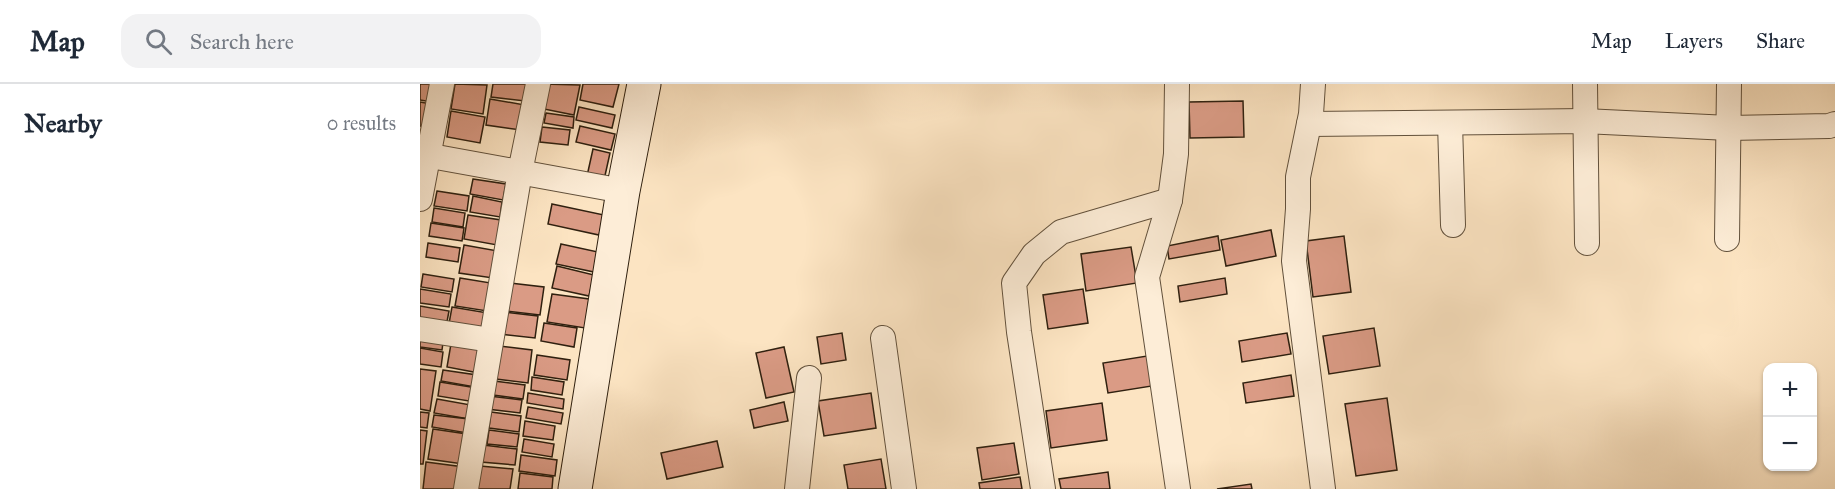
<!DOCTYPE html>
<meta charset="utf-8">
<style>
body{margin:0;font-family:"IM FELL Great Primer",serif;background:#f2f2f3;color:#1f2937}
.controls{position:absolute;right:18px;bottom:18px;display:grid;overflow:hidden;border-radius:12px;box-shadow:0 2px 4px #0004}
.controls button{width:54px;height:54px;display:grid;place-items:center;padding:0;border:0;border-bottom:2px solid #e0e1e3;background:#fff;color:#1f2937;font:30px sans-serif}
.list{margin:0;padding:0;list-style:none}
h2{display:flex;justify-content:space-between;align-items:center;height:78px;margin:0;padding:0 24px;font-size:26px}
h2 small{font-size:20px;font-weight:400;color:#747a83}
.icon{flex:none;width:33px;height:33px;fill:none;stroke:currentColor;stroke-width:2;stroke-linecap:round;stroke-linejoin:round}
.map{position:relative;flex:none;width:1415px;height:405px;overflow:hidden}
header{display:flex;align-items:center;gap:36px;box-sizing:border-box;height:84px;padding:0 30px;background:#fff;border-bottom:2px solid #e0e1e3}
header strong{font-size:28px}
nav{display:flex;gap:33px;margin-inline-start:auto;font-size:21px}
.search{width:420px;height:54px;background:#f2f2f3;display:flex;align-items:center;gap:15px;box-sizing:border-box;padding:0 21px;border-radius:18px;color:#747a83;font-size:22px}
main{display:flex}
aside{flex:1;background:#fff}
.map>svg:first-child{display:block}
.building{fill:#da9b85;stroke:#2f200f;stroke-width:1.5}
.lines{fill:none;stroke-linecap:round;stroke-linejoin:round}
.minor-casing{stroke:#62513c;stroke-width:26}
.secondary-casing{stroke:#2f200f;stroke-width:35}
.minor{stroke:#fdedd7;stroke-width:24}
.secondary{stroke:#fdedd7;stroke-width:33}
</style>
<header>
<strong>Map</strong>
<div class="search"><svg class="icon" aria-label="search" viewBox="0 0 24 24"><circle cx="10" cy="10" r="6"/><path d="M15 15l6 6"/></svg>Search here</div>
<nav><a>Map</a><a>Layers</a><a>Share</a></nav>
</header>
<main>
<aside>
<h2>Nearby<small>0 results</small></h2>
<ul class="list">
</ul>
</aside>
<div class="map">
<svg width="1415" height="405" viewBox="0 0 1415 405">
<rect width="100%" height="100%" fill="#fce4c2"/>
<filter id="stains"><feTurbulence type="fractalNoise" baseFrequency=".00333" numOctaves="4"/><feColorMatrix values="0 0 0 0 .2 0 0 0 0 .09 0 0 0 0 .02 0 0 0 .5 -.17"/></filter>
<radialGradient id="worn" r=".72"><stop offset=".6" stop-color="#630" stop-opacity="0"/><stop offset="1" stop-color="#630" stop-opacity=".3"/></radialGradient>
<g class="building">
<path d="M 0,0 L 15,0 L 12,18 L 0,16 Z"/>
<path d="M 35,0 L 67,1 L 63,30 L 31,25 Z"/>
<path d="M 73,0 L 107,0 L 105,17 L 71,13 Z"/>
<path d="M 123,0 L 160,1 L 154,31 L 119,24 Z"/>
<path d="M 163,0 L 199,0 L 193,23 L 160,16 Z"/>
<path d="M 70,15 L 105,21 L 101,46 L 66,41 Z"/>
<path d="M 823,17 L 824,53 L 770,54 L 769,18 Z"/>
<path d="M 0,18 L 11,20 L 8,43 L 0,42 Z"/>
<path d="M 159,23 L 195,31 L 192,44 L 156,36 Z"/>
<path d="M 31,27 L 65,33 L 60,59 L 27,53 Z"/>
<path d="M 126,29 L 154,33 L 153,44 L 124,39 Z"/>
<path d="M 160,42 L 195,50 L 191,66 L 156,58 Z"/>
<path d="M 122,43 L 150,46 L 148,61 L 120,58 Z"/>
<path d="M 173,65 L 190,69 L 184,96 L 167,92 Z"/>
<path d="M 53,95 L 86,100 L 83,116 L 50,110 Z"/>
<path d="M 17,107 L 49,112 L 47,127 L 14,122 Z"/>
<path d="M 53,112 L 82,118 L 80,133 L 50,128 Z"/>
<path d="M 132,120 L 184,131 L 179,151 L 128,140 Z"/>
<path d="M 14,124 L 45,129 L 43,143 L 12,138 Z"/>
<path d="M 48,131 L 81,136 L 77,161 L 44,155 Z"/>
<path d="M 11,139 L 44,144 L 42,157 L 9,152 Z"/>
<path d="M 851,146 L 856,172 L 806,182 L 801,156 Z"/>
<path d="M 798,152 L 800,166 L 749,175 L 747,162 Z"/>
<path d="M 924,152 L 931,208 L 893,213 L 886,157 Z"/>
<path d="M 8,159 L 40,164 L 38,178 L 6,173 Z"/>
<path d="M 141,160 L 178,168 L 174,188 L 136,180 Z"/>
<path d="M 44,161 L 78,167 L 73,194 L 39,189 Z"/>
<path d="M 711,163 L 717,199 L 666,207 L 661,170 Z"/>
<path d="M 137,182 L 174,191 L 169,212 L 132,204 Z"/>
<path d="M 3,190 L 34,195 L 32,208 L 1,203 Z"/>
<path d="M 40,194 L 71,199 L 67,227 L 35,222 Z"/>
<path d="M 805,194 L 807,210 L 760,218 L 758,202 Z"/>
<path d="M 90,199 L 124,203 L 120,231 L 86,227 Z"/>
<path d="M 0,205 L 31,210 L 29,223 L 0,219 Z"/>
<path d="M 663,205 L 668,239 L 628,245 L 623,211 Z"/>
<path d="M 132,210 L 169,215 L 165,244 L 127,238 Z"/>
<path d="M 0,222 L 29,227 L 26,243 L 0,239 Z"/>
<path d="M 32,223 L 68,229 L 64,251 L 28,245 Z"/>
<path d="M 83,228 L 118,232 L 115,254 L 80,250 Z"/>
<path d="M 124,239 L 157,244 L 154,263 L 121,257 Z"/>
<path d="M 954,244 L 960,282 L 909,290 L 903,252 Z"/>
<path d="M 0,247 L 24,251 L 22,266 L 0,263 Z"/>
<path d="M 422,249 L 426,276 L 401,280 L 397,253 Z"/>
<path d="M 867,249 L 871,270 L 822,278 L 819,257 Z"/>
<path d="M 32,254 L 64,259 L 59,289 L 27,283 Z"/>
<path d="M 79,262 L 112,266 L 108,299 L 76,295 Z"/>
<path d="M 364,263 L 374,308 L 346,314 L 336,269 Z"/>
<path d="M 0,264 L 23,268 L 21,283 L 0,280 Z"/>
<path d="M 117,271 L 150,276 L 147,296 L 114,291 Z"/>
<path d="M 727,272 L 732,302 L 688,309 L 683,279 Z"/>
<path d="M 0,285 L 16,287 L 10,327 L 0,325 Z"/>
<path d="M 23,286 L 57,291 L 55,303 L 21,297 Z"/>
<path d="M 871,291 L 874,312 L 826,319 L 823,299 Z"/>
<path d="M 112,293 L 144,298 L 142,311 L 111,306 Z"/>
<path d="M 74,297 L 105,301 L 103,315 L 73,311 Z"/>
<path d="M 20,298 L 57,304 L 55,318 L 18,312 Z"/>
<path d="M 108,309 L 144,315 L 143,325 L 107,319 Z"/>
<path d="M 451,309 L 456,344 L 404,352 L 398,317 Z"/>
<path d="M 69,312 L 102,316 L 100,329 L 67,325 Z"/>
<path d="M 967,314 L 977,386 L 936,392 L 925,320 Z"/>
<path d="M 17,315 L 51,321 L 49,335 L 14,329 Z"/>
<path d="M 364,318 L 368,337 L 334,344 L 330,326 Z"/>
<path d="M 682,319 L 687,356 L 631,364 L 626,327 Z"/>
<path d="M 108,323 L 143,329 L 141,340 L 106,334 Z"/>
<path d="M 0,328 L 9,329 L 7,344 L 0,343 Z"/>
<path d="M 71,328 L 101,332 L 99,348 L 69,344 Z"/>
<path d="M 14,331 L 49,335 L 47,349 L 12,343 Z"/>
<path d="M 105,337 L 135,342 L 133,356 L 103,352 Z"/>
<path d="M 13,345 L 47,350 L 43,380 L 8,375 Z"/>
<path d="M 0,346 L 7,347 L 3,380 L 0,380 Z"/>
<path d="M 69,346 L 99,350 L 97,363 L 67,360 Z"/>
<path d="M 104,355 L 134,360 L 132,373 L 102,368 Z"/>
<path d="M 297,357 L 303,383 L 247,395 L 241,369 Z"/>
<path d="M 594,359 L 599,390 L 562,396 L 557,364 Z"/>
<path d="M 63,361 L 97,365 L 95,381 L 61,378 Z"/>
<path d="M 101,371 L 137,376 L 135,392 L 99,387 Z"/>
<path d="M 461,375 L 466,405 L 428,405 L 424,381 Z"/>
<path d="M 6,378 L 44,383 L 41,405 L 3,405 Z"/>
<path d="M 60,382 L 93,385 L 90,405 L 57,405 Z"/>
<path d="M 688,388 L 690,405 L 641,405 L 639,395 Z"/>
<path d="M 100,389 L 133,393 L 132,405 L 98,405 Z"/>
<path d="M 600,393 L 602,405 L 560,405 L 559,399 Z"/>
<path d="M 831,400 L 832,405 L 797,405 Z"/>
</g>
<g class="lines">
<defs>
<g id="minor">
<path d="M 757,0 L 756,70 L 750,116 L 727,193 L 758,405"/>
<path d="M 893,0 L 891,30 L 878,93 L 878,125 L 874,177 L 903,405"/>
<path d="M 1165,0 L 1167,159"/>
<path d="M 1030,39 L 1033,141"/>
<path d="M 889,40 L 1164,37 L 1309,44 L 1409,42 L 1415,40"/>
<path d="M 0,70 L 203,107"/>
<path d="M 0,115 L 22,0"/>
<path d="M 1307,155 L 1309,0"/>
<path d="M 0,245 L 71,256"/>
<path d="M 463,254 L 484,405"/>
<path d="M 46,405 L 100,88 L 118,0"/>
<path d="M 377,405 L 389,294"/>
<path d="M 623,405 L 599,248 L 594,199 L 614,170 L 641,148 L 750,116"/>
</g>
<path id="secondary" d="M 155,405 L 203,107 L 224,0"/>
</defs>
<use href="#minor" class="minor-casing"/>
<use href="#secondary" class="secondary-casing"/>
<use href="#minor" class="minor"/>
<use href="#secondary" class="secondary"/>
</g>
<rect width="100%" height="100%" filter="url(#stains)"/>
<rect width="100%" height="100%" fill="url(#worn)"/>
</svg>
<div class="controls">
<button>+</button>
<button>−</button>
</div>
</div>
</main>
